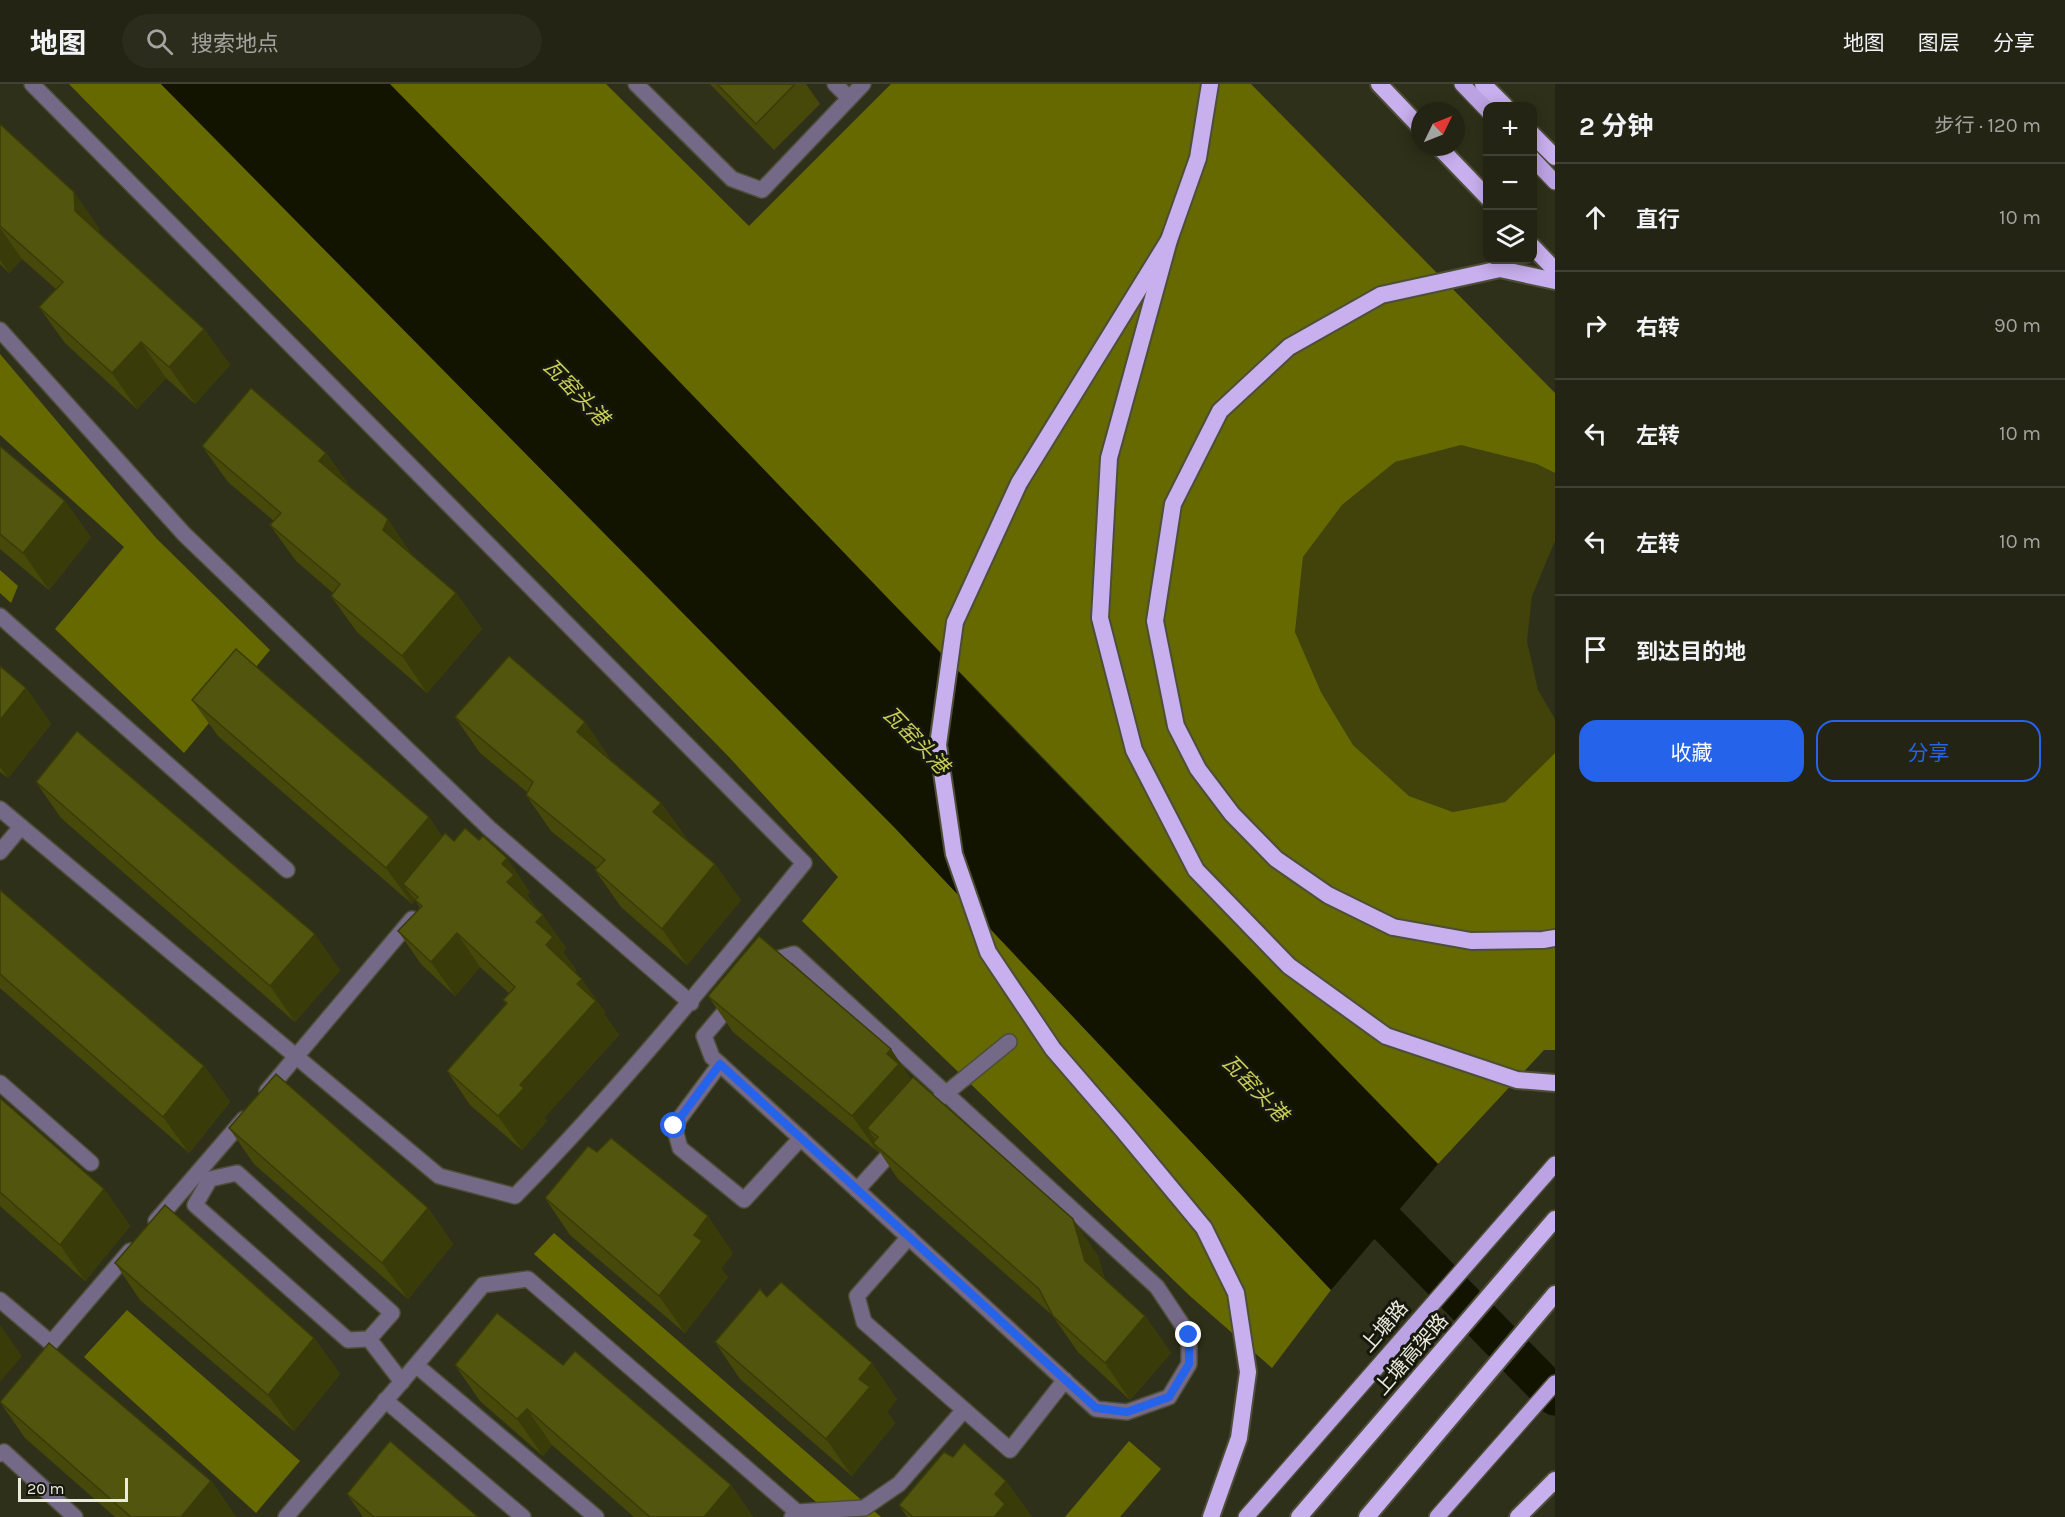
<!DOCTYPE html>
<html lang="zh">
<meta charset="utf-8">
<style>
body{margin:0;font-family:Karla,"Noto Sans SC",sans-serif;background:#2b2c1c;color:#f1f3f6}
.controls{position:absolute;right:18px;top:18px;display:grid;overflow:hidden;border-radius:12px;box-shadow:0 3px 15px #0003}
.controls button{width:54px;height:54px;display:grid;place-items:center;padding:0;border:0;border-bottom:2px solid #404133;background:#232413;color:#f1f3f6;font:30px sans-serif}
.compass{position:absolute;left:1411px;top:18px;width:54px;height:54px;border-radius:50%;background:#232413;box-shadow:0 3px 15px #0003;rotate:47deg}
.scale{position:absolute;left:18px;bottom:15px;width:110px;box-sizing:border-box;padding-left:6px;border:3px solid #eaebdd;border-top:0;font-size:16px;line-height:21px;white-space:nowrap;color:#eaebdd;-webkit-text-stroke:4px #17180d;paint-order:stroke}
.stop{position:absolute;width:18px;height:18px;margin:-14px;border:4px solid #2563eb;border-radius:50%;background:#fff}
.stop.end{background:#2563eb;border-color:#fff;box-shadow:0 2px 6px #0008}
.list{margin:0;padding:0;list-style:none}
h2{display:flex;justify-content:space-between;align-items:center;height:78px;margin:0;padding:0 24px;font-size:26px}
h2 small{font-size:20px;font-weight:400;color:#a3a4a0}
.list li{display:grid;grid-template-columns:39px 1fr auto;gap:18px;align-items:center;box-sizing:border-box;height:108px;padding:0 24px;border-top:2px solid #404133}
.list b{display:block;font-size:22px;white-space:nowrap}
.list em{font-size:20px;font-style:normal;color:#a3a4a0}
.actions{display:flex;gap:12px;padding:18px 24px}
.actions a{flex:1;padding:14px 0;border:2px solid #2563eb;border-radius:18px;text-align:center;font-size:21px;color:#2563eb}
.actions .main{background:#2563eb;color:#fff}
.icon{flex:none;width:33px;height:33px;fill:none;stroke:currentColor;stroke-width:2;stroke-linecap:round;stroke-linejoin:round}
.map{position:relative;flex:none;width:1555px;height:1433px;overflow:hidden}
header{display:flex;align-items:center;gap:36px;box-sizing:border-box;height:84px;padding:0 30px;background:#232413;border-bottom:2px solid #404133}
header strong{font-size:28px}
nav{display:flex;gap:33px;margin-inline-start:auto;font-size:21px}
.search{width:420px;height:54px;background:#2b2c1c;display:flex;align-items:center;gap:15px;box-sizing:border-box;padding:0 21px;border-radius:33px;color:#a3a4a0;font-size:22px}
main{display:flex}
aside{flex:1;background:#232413}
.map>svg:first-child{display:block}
.green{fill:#41430b}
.forest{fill:#666900}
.water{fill:#131400}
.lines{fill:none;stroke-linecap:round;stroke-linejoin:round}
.canal{stroke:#131400;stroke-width:39}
.service-casing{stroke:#4d4e38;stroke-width:18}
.minor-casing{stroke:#4d4e38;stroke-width:18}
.primary-casing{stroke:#4d4e38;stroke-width:18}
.trunk-casing{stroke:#4d4e38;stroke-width:20}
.service{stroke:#756988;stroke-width:15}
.minor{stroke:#756988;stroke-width:15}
.primary{stroke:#bba2e2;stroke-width:15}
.trunk{stroke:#c8afee;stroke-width:16}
.wall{fill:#47490b}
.shaded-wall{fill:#393c09}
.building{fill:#52550d;stroke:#393c09;stroke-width:1.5}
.route{stroke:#2563eb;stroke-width:8}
.labels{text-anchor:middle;stroke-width:6;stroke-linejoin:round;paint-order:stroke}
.street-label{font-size:20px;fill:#eaebdd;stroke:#17180d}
.water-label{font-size:21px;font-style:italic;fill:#c7cd57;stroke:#17180d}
</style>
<header>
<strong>地图</strong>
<div class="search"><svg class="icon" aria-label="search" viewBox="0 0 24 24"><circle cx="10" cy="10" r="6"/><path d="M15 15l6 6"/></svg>搜索地点</div>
<nav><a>地图</a><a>图层</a><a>分享</a></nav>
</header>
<main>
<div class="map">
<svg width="1555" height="1433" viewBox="0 0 1555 1433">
<rect width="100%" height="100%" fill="#2f3019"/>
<path class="green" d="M 1461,360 L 1538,380 L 1555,389 L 1555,457 L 1532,512 L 1527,557 L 1538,606 L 1555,635 L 1555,669 L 1505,718 L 1453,728 L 1409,712 L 1353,661 L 1321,608 L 1295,548 L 1303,473 L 1342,421 L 1395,378 Z"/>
<g class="forest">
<path d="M 69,0 L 161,0 L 895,744 L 1331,1206 L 1272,1284 L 1190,1212 L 802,837 L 838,793 L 729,673 Z"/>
<path d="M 388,0 L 606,0 L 749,142 L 891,0 L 1251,0 L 1555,309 L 1555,389 L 1537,380 L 1461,361 L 1395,378 L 1342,421 L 1303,473 L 1295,548 L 1321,608 L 1353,661 L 1409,712 L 1453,728 L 1505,718 L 1555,669 L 1555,966 L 1544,966 L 1438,1080 Z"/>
<path d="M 0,270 L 156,454 L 270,566 L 184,669 L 55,545 L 124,463 L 0,351 Z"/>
<path d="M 0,486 L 18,502 L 11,519 L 0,509 Z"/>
<path d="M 554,1149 L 881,1433 L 833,1433 L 534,1170 Z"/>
<path d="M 127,1226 L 300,1377 L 256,1429 L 84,1273 Z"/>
<path d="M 1129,1357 L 1161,1385 L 1120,1433 L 1065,1433 Z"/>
</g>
<path class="water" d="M 161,0 L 390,0 L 549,162 L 1025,657 L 1438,1080 L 1331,1206 L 895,744 Z"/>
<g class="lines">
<path class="canal" d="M 1350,1102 L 1555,1312"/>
<defs>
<g id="service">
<path d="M 636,0 L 732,95 L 762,106 L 863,0"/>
<path d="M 835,0 L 849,14"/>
<path d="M 0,246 L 184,450 L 489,744 L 691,919"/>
<path d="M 0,532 L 287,786"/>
<path d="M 0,725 L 439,1092 L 515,1112 C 618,1007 711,893 804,779"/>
<path d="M 0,768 L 21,743"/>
<path d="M 794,870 L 1157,1203 L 1189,1251 L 1189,1280 L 1169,1313 L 1127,1328 L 1096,1325 L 712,973 L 704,952 L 767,878 Z"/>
<path d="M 720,980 L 674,1042 L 680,1064 L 744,1116 L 801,1054"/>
<path d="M 0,999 L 91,1079"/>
<path d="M 267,1007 L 412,835"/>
<path d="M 939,1015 L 1009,958"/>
<path d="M 857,1106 L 897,1062"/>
<path d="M 156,1137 L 244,1035"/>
<path d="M 909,1153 L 857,1212 L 864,1238 L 1010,1366 L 1065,1296"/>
<path d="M 0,1216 L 51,1259 L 130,1167"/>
<path d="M 369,1255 L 392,1229 L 237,1089 L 210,1095 L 195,1121 L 348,1256 L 369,1255 L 402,1298"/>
<path d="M 417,1282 L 596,1433"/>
<path d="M 385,1316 L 523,1433"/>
<path d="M 0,1370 L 4,1368 L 75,1433"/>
<path d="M 797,1428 L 864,1424 L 899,1400 L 964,1326"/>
<path d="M 286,1433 C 352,1355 419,1279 483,1201 L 528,1195 L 797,1428 L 792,1433"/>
</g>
<path id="minor" d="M 32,0 L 804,779"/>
<g id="primary">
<path d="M 1462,0 L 1488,27"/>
<path d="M 1532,74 L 1555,98"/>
<path d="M 1246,1433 L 1555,1080"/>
<path d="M 1437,1433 L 1555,1299"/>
</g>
<g id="trunk">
<path d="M 1210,0 L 1198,74 L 1169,156 L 1109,374 L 1100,534 L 1134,666 L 1196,786 L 1289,882 L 1386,952 L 1517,996 L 1555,999"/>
<path d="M 1379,0 L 1420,43"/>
<path d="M 1483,0 L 1505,22"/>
<path d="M 1532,50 L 1555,73"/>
<path d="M 1439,63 L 1488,114"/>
<path d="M 1169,156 L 1019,399 L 955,538 L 938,661 L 954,770 L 988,868 L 1053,965 L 1122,1045 L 1204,1144 L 1236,1209 L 1248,1288 L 1239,1354 L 1211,1433"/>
<path d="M 1532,162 L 1555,186"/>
<path d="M 1555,197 L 1500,185 L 1381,211 L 1289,263 L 1220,327 L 1173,420 L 1155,537 L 1176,642 L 1198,685 L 1232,730 L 1276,775 L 1328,811 L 1393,843 L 1471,857 L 1543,856 L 1555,854"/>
<path d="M 1299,1433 L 1555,1135"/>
<path d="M 1367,1433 L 1555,1210"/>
<path d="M 1518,1433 L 1555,1396"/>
</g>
</defs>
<use href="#service" class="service-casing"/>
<use href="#minor" class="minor-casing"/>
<use href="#primary" class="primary-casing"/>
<use href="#trunk" class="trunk-casing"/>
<use href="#service" class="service"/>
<use href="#minor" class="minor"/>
<use href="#primary" class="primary"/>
<use href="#trunk" class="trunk"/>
</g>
<g class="wall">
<path d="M 710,0 L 806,0 L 820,20 L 774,66 Z"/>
<path d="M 0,40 L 99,144 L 99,150 L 204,245 L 230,281 L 195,320 L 166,294 L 137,325 L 65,259 L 39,223 L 56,205 L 22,175 L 9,189 L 0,180 Z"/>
<path d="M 0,362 L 91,453 L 49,506 L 0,465 Z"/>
<path d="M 202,362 L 326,369 L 351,404 L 413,472 L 456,509 L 482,545 L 427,609 L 357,548 L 331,512 L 333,509 L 296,477 L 270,441 L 274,437 L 228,398 Z"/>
<path d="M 0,582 L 26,604 L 51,640 L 8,694 L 0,688 Z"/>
<path d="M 192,616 L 429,733 L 442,753 L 454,757 L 530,808 L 527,811 L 566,864 L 563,868 L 576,886 L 575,888 L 605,928 L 604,930 L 619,951 L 544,1034 L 547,1037 L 522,1066 L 470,1021 L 447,987 L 506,920 L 503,916 L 509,909 L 480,883 L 455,912 L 421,880 L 398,847 L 420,824 L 415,816 L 412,820 L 218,652 Z"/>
<path d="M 455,633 L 585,638 L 610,675 L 661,719 L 687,755 L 686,756 L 741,816 L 687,881 L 621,823 L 595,786 L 597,784 L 551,747 L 526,711 L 527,708 L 480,669 Z"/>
<path d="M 36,698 L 340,886 L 295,938 L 61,734 Z"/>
<path d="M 0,806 L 204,982 L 230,1018 L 189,1069 L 0,904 Z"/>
<path d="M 708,912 L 911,995 L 1098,1172 L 1105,1196 L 1145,1232 L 1171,1269 L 1130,1316 L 1078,1268 L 1052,1231 L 898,1095 L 879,1067 L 878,1068 L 733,948 Z"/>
<path d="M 0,1014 L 104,1105 L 130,1142 L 85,1197 L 0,1122 Z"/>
<path d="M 229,1044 L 428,1124 L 453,1160 L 408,1215 L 254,1080 Z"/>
<path d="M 545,1114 L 733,1169 L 721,1185 L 728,1193 L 685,1249 L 570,1151 Z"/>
<path d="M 115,1179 L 314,1254 L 340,1290 L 294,1347 L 140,1216 Z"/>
<path d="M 767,1213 L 897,1315 L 887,1328 L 895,1339 L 852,1392 L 740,1295 L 715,1258 Z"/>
<path d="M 455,1281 L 563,1281 L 731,1401 L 753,1433 L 634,1433 L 552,1361 L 543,1372 L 480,1317 Z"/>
<path d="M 0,1318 L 211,1397 L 236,1433 L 115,1433 L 25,1354 Z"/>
<path d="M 953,1373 L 1006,1397 L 1032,1433 L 907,1433 L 899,1421 Z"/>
<path d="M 347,1410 L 478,1433 L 363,1433 Z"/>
</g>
<g class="shaded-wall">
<path d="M 74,108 L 99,144 L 100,163 L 75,127 Z"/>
<path d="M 0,144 L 22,175 L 9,189 L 0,176 Z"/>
<path d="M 204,245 L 230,281 L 195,320 L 169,283 Z"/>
<path d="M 141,258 L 166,294 L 137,325 L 112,289 Z"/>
<path d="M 326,369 L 352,405 L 319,377 Z"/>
<path d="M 65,417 L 91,453 L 49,506 L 23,469 Z"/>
<path d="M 388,435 L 413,472 L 383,446 Z"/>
<path d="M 456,509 L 482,545 L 427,609 L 402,572 Z"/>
<path d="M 26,604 L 51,640 L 8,694 L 0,683 L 0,636 Z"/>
<path d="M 585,638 L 610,675 L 602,684 L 577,648 Z"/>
<path d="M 661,719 L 687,755 L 679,764 L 653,728 Z"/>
<path d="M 429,733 L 454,770 L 403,800 L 415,816 L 412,820 L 386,784 Z"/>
<path d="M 507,774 L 530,808 L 527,811 L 537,825 L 507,798 L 502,780 Z"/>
<path d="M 715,780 L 741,816 L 687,881 L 662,845 Z"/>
<path d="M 543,831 L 566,864 L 563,868 L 576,886 L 569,894 L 546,861 L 536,838 Z"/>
<path d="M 457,849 L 480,883 L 455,912 L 431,878 Z"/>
<path d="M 315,850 L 340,886 L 295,938 L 270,902 Z"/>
<path d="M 582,895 L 605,928 L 604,930 L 619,951 L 544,1034 L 547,1037 L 522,1066 L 498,1032 L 520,1001 L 577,900 Z"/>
<path d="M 891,965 L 916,1002 L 878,1053 L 867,1044 L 881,1064 L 873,1059 L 879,1067 L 878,1068 L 852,1032 L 887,970 Z"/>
<path d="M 204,982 L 230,1018 L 189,1069 L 163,1033 Z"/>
<path d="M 104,1105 L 130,1142 L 85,1197 L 60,1161 Z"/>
<path d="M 428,1124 L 453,1160 L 408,1215 L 382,1179 Z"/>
<path d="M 708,1132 L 733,1169 L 721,1185 L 728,1193 L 685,1249 L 659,1212 L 694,1151 Z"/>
<path d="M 1073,1135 L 1098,1172 L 1110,1214 L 1085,1177 Z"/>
<path d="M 1145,1232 L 1171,1269 L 1130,1316 L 1105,1279 Z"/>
<path d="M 0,1241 L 22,1272 L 0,1298 Z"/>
<path d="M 314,1254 L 340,1290 L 294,1347 L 268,1311 Z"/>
<path d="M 872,1279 L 897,1315 L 887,1328 L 895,1339 L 852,1392 L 826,1355 L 859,1295 Z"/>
<path d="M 527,1325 L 552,1361 L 543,1372 L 517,1335 Z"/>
<path d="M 211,1397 L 236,1433 L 181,1433 Z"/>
<path d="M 1006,1397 L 1032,1433 L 994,1433 L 995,1410 Z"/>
<path d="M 731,1401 L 753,1433 L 704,1433 Z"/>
</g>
<g class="building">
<path d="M 717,0 L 795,0 L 756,40 Z"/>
<path d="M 0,40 L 74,108 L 75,127 L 204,245 L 169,283 L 141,258 L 112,289 L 39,223 L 63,198 L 0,142 Z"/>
<path d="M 251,304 L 326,369 L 319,377 L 388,435 L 383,446 L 456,509 L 402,572 L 331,512 L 340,500 L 270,441 L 281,429 L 202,362 Z"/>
<path d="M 0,362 L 65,417 L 23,469 L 0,450 Z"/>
<path d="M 236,565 L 429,733 L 386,784 L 192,616 Z"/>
<path d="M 509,572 L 585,638 L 577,648 L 661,719 L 653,728 L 715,780 L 662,845 L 595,786 L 605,776 L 526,711 L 533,698 L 455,633 Z"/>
<path d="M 0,582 L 26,604 L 0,636 Z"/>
<path d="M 77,647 L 315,850 L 270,902 L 36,698 Z"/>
<path d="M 465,744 L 479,756 L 483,752 L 507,774 L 502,780 L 514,791 L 507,798 L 543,831 L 536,838 L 553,853 L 546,861 L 582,895 L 577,900 L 596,917 L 520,1001 L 524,1004 L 498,1032 L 447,987 L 507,919 L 503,916 L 515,903 L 457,849 L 431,878 L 398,847 L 422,822 L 415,816 L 418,813 L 403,800 L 445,749 L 454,757 Z"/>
<path d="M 0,806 L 204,982 L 163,1033 L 0,890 Z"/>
<path d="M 759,852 L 891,965 L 887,970 L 899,980 L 852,1032 L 708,912 Z"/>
<path d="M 276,990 L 428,1124 L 382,1179 L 229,1044 Z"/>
<path d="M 913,993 L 1073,1135 L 1085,1177 L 1145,1232 L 1105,1279 L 1053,1232 L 1039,1205 L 873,1059 L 878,1053 L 867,1044 Z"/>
<path d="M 0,1014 L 104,1105 L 60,1161 L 0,1108 Z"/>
<path d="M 611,1054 L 708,1132 L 694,1151 L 702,1157 L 659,1212 L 545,1114 L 588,1062 L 597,1068 Z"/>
<path d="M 165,1121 L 314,1254 L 268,1311 L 115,1179 Z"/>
<path d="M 781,1198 L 872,1279 L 859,1295 L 870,1303 L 826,1355 L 715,1258 L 760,1205 L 767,1213 Z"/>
<path d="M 497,1229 L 563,1281 L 575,1267 L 731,1401 L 704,1433 L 650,1433 L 527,1325 L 517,1335 L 455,1281 Z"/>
<path d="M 49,1259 L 211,1397 L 181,1433 L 131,1433 L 0,1318 Z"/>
<path d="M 390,1357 L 478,1433 L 374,1433 L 347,1410 Z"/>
<path d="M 964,1359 L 1006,1397 L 995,1410 L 1005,1420 L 994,1433 L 913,1433 L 899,1421 L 944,1368 L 953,1373 Z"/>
</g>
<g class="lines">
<path class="route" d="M 674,1042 L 720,980 L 1096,1324 L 1127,1328 L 1169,1313 L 1189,1280 L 1189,1251"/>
</g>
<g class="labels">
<g class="street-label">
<text transform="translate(1384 1242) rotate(-49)" y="7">上塘路</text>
<text transform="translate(1411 1270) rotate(-49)" y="7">上塘高架路</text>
</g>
<g class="water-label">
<text transform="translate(576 308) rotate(46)" y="7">瓦窑头港</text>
<text transform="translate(916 656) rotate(46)" y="7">瓦窑头港</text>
<text transform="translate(1255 1004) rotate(46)" y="7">瓦窑头港</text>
</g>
</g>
</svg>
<div class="controls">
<button>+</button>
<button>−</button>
<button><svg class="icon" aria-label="layers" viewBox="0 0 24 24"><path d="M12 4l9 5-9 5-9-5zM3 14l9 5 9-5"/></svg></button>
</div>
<svg class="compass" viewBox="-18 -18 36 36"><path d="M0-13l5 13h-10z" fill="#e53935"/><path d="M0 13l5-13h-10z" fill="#a3a4a0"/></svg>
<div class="scale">20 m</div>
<div class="stop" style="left:674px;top:1042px"></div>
<div class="stop end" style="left:1189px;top:1251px"></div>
</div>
<aside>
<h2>2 分钟<small>步行 · 120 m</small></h2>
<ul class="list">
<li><svg class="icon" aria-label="ahead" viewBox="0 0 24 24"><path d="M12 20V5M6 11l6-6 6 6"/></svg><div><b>直行</b></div><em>10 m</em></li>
<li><svg class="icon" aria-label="right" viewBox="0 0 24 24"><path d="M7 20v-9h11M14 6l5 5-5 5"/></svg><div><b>右转</b></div><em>90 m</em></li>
<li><svg class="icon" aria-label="left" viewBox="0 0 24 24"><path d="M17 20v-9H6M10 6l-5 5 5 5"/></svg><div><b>左转</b></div><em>10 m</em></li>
<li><svg class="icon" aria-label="left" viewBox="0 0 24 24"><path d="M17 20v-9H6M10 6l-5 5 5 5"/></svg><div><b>左转</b></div><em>10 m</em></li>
<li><svg class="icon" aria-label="arrive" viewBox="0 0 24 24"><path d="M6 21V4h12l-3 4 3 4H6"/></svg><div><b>到达目的地</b></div></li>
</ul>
<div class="actions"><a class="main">收藏</a><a>分享</a></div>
</aside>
</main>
